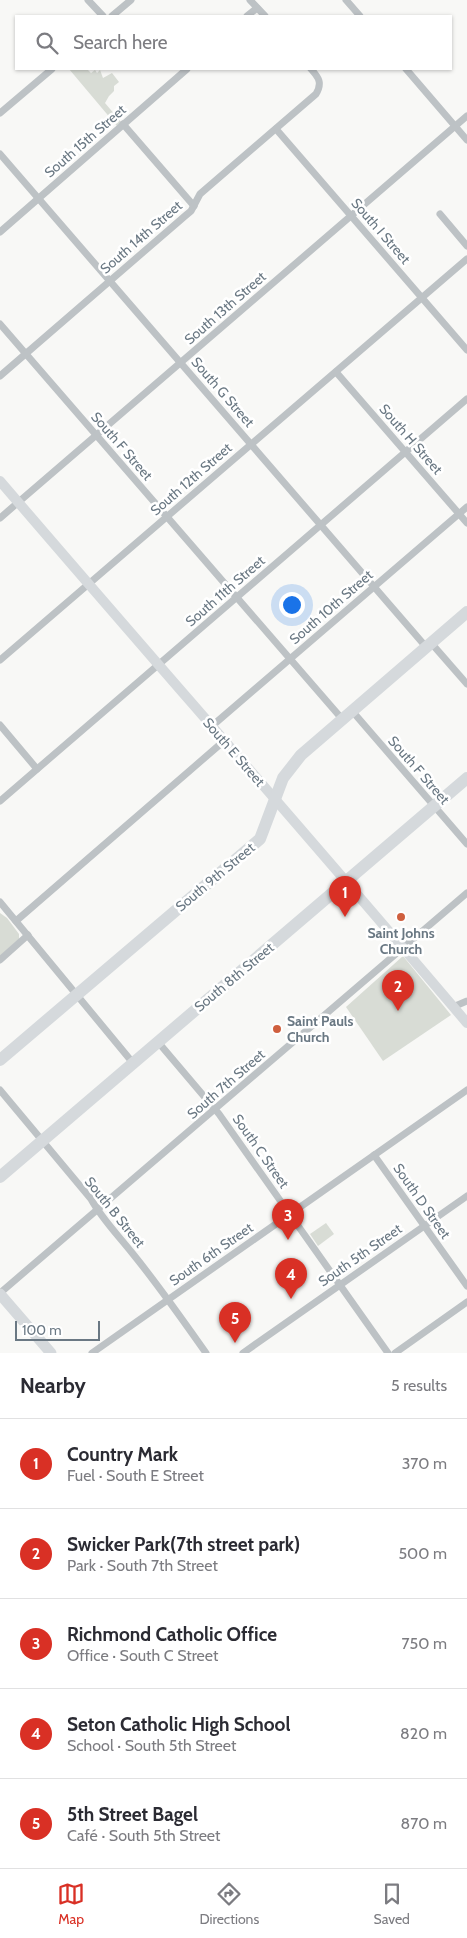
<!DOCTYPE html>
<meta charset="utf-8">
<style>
body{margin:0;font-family:Cabin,sans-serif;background:#f7f7f7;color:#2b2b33}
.scale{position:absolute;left:15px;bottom:12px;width:85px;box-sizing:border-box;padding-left:5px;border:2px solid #6a7883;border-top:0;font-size:14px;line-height:18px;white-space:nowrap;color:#6a7883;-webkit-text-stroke:4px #fff;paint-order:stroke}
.you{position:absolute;left:291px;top:604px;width:18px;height:18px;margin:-12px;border:4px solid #fff;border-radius:50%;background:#1a73e8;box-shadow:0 0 0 8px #1a73e833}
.badge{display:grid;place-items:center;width:32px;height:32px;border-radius:50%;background:#d93025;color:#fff;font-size:16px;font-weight:700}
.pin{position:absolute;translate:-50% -41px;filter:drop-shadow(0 1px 2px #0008)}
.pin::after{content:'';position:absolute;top:26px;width:18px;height:15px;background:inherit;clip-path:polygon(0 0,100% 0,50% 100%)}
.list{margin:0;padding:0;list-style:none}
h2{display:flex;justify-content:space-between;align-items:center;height:65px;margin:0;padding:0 20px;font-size:21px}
h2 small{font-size:16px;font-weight:400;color:#7c7c81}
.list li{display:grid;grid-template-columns:32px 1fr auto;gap:15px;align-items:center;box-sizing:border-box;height:90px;padding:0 20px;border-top:1px solid #e1e1e2}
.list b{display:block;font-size:19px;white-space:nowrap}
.list p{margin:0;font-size:16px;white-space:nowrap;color:#7c7c81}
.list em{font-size:16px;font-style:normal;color:#7c7c81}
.icon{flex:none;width:28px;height:28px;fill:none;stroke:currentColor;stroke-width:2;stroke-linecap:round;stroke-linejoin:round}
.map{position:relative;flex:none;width:467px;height:1353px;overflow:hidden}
.search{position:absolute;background:#fff;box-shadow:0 1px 4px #0004;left:15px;right:15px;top:15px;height:55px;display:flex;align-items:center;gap:12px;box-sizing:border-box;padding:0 18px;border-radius:0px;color:#7c7c81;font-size:19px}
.sheet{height:515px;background:#fff}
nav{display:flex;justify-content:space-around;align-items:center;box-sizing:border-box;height:70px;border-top:1px solid #e1e1e2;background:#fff;font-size:14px;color:#7c7c81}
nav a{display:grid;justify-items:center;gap:2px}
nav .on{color:#d93025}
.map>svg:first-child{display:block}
.green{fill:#d8dcd5}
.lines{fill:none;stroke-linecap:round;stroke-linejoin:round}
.street{stroke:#bdc2c5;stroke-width:7}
.secondary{stroke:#d5d9dc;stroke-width:10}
.primary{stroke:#d5d9dc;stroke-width:11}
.highway{stroke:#d5d9dc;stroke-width:12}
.poi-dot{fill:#cf5f3e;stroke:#fff;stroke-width:2}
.labels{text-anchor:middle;stroke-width:5;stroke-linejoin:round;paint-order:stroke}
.street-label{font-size:14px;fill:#6a7883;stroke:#fff}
.poi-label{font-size:14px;font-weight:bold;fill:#6a7883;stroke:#fff}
</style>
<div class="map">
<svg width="467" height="1353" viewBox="0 0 467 1353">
<rect width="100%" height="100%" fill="#f8f8f6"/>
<g class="green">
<path d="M 69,69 L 87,69 L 91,73 L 95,70 L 97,73 L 100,70 L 103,78 L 112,73 L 119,82 L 114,86 L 114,91 L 109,96 L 105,103 L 121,122 L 117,126 Z"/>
<path d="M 0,913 L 7,918 L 19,934 L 19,939 L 0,956 Z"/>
<path d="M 403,956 L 451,1015 L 383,1061 L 346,1007 Z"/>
<path d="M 326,1223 L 334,1234 L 318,1246 L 310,1234 Z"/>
</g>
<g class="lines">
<g class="street">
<path d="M 88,0 L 103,16"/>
<path d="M 250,0 L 265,16"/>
<path d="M 346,0 L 360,16"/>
<path d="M 112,16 L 131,0"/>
<path d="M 247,16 L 257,8"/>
<path d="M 406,69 L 467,140"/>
<path d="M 0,113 L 52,69"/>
<path d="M 123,124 L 194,206"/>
<path d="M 276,129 L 467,350"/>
<path d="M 0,154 L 427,648"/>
<path d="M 440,214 L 467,246"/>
<path d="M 0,232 L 187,69"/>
<path d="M 0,324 L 343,720"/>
<path d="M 336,372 L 467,523"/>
<path d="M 0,376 L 185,216 L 191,211 L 200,194 L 316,94 C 323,82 318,77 311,69"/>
<path d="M 0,518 L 467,116"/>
<path d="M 432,644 L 467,684"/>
<path d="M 0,660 L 467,259"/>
<path d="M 353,712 L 467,844"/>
<path d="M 0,725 L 37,769"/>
<path d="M 212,726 L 467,507"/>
<path d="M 0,801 L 467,399"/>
<path d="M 0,902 L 133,1063"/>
<path d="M 16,921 L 224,741"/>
<path d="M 0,960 L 28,935"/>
<path d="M 453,1007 L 467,1001"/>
<path d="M 158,1042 L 219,1114 L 388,1353"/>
<path d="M 0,1090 L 91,1199 C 102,1219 118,1235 133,1254 C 159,1286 182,1319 206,1353"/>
<path d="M 374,1155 L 467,1286"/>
<path d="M 0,1293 L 467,893"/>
<path d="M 92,1353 L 467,1090"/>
<path d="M 243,1353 L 467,1196"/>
<path d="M 395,1353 L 467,1302"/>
</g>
<path class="secondary" d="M 0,481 C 155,662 313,841 467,1023"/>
<path class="primary" d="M 0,1294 L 51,1353"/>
<g class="highway">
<path d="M 0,1060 L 260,839 L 283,778 L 301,755 L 467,612"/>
<path d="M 0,1177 L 467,778"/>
</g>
</g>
<g class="poi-dot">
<circle cx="401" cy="917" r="5"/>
<circle cx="277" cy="1029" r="5"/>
</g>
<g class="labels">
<g class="street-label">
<text transform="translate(85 141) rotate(-41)" y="5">South 15th Street</text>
<text transform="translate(381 231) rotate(49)" y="5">South I Street</text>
<text transform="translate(141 237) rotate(-41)" y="5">South 14th Street</text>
<text transform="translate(225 308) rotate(-41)" y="5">South 13th Street</text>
<text transform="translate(223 392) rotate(49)" y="5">South G Street</text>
<text transform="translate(411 439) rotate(49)" y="5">South H Street</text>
<text transform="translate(122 446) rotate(49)" y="5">South F Street</text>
<text transform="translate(191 479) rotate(-41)" y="5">South 12th Street</text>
<text transform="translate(225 591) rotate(-41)" y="5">South 11th Street</text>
<text transform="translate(331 607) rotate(-41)" y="5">South 10th Street</text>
<text transform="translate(234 752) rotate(49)" y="5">South E Street</text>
<text transform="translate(419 770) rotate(49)" y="5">South F Street</text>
<text transform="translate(215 877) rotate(-40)" y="5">South 9th Street</text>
<text transform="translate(234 977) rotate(-40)" y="5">South 8th Street</text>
<text transform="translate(226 1084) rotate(-41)" y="5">South 7th Street</text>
<text transform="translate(261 1151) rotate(55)" y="5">South C Street</text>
<text transform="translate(422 1201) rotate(55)" y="5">South D Street</text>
<text transform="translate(115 1212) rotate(51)" y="5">South B Street</text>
<text transform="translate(211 1254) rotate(-35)" y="5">South 6th Street</text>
<text transform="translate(360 1255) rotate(-35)" y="5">South 5th Street</text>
</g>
<g class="poi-label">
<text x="401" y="938">Saint Johns<tspan x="401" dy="16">Church</tspan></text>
<text x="287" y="1026" text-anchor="start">Saint Pauls<tspan x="287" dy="16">Church</tspan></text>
</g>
</g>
</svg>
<div class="scale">100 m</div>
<div class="you"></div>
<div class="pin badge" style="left:345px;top:917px">1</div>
<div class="pin badge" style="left:398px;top:1011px">2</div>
<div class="pin badge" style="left:288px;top:1240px">3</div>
<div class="pin badge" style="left:291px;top:1299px">4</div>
<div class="pin badge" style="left:235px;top:1343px">5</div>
<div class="search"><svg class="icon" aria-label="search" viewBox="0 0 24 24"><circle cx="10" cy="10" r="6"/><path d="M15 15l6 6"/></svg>Search here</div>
</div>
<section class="sheet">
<h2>Nearby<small>5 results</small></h2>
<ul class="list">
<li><span class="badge">1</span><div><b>Country Mark</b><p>Fuel · South E Street</p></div><em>370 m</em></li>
<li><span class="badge">2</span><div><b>Swicker Park(7th street park)</b><p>Park · South 7th Street</p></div><em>500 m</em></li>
<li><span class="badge">3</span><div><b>Richmond Catholic Office</b><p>Office · South C Street</p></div><em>750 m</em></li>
<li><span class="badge">4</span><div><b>Seton Catholic High School</b><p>School · South 5th Street</p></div><em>820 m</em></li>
<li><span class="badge">5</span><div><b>5th Street Bagel</b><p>Café · South 5th Street</p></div><em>870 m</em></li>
</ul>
</section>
<nav>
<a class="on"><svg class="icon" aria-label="map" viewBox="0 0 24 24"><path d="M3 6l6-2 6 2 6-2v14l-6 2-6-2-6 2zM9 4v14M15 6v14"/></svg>Map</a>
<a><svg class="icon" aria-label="directions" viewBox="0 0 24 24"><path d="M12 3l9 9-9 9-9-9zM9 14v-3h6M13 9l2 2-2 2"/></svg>Directions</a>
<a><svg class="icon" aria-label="saved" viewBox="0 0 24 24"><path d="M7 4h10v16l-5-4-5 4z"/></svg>Saved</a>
</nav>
